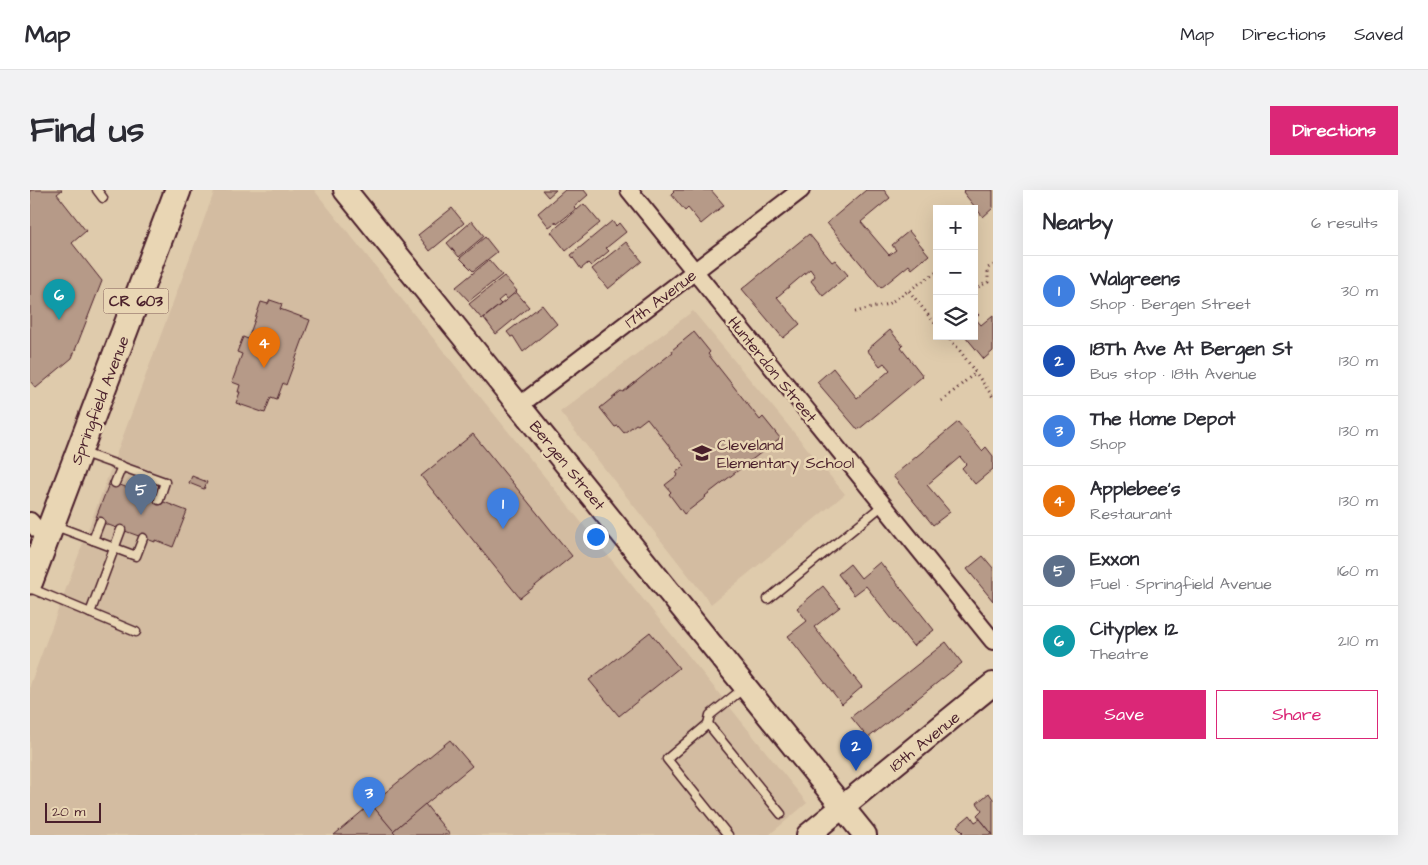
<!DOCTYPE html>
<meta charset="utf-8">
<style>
body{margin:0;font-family:"Architects Daughter",sans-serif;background:#f2f2f3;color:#2b2b33}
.controls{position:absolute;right:15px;top:15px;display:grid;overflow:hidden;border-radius:0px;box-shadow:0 5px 20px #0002}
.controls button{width:45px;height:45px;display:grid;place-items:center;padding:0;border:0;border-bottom:1px solid #e1e1e2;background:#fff;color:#2b2b33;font:25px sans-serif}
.scale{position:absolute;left:15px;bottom:12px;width:56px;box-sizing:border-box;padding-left:5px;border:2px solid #4a1f2b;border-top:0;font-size:14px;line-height:18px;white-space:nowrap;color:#4a1f2b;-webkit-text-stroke:4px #e9d6b4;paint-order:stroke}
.you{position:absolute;left:565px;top:346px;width:18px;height:18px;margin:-12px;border:4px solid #fff;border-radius:50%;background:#1a73e8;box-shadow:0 0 0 8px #1a73e833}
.badge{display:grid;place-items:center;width:32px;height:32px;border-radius:50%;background:#db2777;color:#fff;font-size:16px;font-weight:700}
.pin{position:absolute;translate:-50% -41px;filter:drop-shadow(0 1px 2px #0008)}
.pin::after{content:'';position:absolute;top:26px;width:18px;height:15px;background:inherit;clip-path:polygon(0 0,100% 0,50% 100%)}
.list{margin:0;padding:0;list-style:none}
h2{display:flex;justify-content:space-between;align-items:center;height:65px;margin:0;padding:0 20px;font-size:21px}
h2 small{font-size:16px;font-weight:400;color:#7c7c81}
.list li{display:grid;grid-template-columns:32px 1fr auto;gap:15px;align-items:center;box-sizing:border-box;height:70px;padding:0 20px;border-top:1px solid #e1e1e2}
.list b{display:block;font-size:19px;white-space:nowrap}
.list p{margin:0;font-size:16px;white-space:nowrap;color:#7c7c81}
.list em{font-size:16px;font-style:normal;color:#7c7c81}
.actions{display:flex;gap:10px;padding:15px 20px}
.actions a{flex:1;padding:11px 0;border:1px solid #db2777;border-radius:0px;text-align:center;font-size:18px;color:#db2777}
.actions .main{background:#db2777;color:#fff}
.icon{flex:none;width:28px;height:28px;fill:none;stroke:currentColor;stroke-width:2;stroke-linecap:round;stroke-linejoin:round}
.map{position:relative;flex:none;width:963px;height:645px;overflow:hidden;border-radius:0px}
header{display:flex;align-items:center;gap:30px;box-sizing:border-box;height:70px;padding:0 25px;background:#fff;border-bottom:1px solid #e1e1e2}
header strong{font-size:24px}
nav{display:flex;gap:28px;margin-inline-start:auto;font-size:18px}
.intro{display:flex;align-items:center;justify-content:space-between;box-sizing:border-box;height:120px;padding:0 30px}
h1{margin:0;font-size:35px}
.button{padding:12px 22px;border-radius:0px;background:#db2777;color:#fff;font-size:18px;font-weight:700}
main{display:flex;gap:30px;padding:0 30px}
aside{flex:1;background:#fff;border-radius:0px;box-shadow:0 5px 20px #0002}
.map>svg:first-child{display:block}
.built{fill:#d3bca1}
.building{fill:#b69a88;stroke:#4a1f2b}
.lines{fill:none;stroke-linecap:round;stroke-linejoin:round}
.lane-casing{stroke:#4a1f2b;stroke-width:11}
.street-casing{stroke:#4a1f2b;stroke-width:20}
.secondary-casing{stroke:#4a1f2b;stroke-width:26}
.primary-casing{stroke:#4a1f2b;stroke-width:29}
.path{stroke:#4a1f2b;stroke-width:3;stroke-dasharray:1 4;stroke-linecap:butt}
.lane{stroke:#e9d6b4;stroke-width:8}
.street{stroke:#e9d6b4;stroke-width:16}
.secondary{stroke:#e9d6b4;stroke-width:22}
.primary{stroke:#e9d6b4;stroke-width:25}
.labels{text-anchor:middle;stroke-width:5;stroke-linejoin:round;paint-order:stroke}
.shield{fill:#e9d6b4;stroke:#7a5654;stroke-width:1}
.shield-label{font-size:15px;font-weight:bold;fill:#4a1f2b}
.street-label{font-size:16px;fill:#4a1f2b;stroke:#e9d6b4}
.poi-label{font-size:16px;fill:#4a1f2b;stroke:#e9d6b4;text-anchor:start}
</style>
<header>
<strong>Map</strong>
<nav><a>Map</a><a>Directions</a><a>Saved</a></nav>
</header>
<div class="intro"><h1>Find us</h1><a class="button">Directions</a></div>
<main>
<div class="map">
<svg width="963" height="645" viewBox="0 0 963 645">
<rect width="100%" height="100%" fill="#dfcbac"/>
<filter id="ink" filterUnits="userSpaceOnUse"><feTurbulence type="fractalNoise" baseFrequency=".02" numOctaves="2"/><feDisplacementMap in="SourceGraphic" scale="10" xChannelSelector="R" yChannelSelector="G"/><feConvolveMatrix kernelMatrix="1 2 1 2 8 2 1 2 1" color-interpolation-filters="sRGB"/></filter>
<g filter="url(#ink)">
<g class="built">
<path d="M 185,0 L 284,0 L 777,613 L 739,645 L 0,645 L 0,495 Z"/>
<path d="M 663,121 L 815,304 L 681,414 L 530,222 Z"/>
</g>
<g class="building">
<path d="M 0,0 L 32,0 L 27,4 L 56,41 L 42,53 L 72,91 L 42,168 L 6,198 L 0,191 Z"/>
<path d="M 512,0 L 526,0 L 518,7 Z"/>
<path d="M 535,0 L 554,0 L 558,5 L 544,17 L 546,19 L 527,34 L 526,32 L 519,37 L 508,23 Z"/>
<path d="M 643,0 L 681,0 L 694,15 L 671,34 L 658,18 L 655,21 L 641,4 L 644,1 Z"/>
<path d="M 836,0 L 854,0 L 860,8 L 831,32 L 859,65 L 866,60 L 862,55 L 879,41 L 899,65 L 882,79 L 879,75 L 851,98 L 797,33 Z"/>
<path d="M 935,0 L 963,0 L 963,18 L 953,27 L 933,2 Z"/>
<path d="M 554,14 L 570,33 L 536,61 L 521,42 Z"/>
<path d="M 422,18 L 434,33 L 400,61 L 388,45 Z"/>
<path d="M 442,31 L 454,46 L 429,67 L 417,53 Z"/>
<path d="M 582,31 L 586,36 L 589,33 L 596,42 L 576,58 L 579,61 L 561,76 L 558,73 L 551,79 L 541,65 Z"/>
<path d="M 779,44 L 802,72 L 805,70 L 818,85 L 793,106 L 781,91 L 785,86 L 780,79 L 747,107 L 770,134 L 753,148 L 712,99 Z"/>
<path d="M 455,47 L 467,62 L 443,81 L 430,68 Z"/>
<path d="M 596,52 L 612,71 L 578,99 L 562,79 Z"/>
<path d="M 459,70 L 472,85 L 439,111 L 426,97 Z"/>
<path d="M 474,86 L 487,101 L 477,110 L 474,106 L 468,111 L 471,114 L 452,129 L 439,114 Z"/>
<path d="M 486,102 L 499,117 L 466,144 L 454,128 Z"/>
<path d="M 240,110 L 252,114 L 250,119 L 280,130 L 256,195 L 253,193 L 247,209 L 241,207 L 235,223 L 206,213 L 210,202 L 208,202 L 210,195 L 202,192 L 212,164 L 207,162 L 213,147 L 218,149 L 231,112 L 238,114 Z"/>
<path d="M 512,115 L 527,134 L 493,162 L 483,146 L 481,147 L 477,142 Z"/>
<path d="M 944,120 L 949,125 L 945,128 L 951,135 L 963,125 L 963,161 L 954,169 L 935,146 L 944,146 Z"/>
<path d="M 860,140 L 873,156 L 871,158 L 893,186 L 828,240 L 787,192 L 803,178 L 827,208 L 860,180 L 854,173 L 850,176 L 837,160 Z"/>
<path d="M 664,142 L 680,162 L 678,164 L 730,230 L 733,227 L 750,248 L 675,306 L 676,307 L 654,324 L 639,304 L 641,302 L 635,295 L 648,285 L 646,282 L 655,276 L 617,228 L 608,235 L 606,234 L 594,243 L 588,236 L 585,237 L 570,218 L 591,201 L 593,202 L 643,162 L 642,160 Z"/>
<path d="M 928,232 L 952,261 L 956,257 L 963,266 L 963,279 L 945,294 L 932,278 L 936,274 L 930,267 L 897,295 L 920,322 L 903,335 L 863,286 Z"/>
<path d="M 443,244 L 542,366 L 490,408 L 391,286 Z"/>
<path d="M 162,286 L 177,292 L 174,299 L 159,293 Z"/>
<path d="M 80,291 L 157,321 L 143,357 L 125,350 L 125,352 L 65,330 Z"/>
<path d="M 953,366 L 963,378 L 963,411 L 937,379 Z"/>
<path d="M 850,372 L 904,440 L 883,456 L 836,396 L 824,405 L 808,384 L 820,374 L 831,388 Z"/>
<path d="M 793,396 L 810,417 L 784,437 L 832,497 L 812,514 L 758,446 L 777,431 L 767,418 Z"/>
<path d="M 620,442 L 649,478 L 589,526 L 559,490 Z"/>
<path d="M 916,452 L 932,473 L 838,548 L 821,527 Z"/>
<path d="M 420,550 L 442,576 L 363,641 L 341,614 Z"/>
<path d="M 959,603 L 963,609 L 963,645 L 947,625 L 952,620 L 947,613 Z"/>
<path d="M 341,614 L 367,645 L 304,645 Z"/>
<path d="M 395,614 L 420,645 L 367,645 L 363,641 Z"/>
<path d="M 940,625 L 945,632 L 950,629 L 963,645 L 929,645 L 933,642 L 927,636 Z"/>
</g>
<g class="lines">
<defs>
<g id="lane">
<path d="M 67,0 L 73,8"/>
<path d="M 51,262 L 135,292 L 129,310"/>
<path d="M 85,293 L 92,276"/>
<path d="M 106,301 L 113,284"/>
<path d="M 23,335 L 106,366 L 113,348"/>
<path d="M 63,350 L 70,332"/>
<path d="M 0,398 L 106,442"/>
<path d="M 738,409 L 853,315"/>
<path d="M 60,423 L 91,340"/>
<path d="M 678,534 L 680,525 L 714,498"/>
<path d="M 698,645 L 637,569 L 678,534 L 751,624"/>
</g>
<g id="street">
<path d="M 599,0 L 963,451"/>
<path d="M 490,215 L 771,0"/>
<path d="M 0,331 L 16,350"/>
</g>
<g id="secondary">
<path d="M 315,0 L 835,645"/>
<path d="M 778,645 L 963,494"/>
</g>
<path id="primary" d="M 0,391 L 148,0"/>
</defs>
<use href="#lane" class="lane-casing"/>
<use href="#street" class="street-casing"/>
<use href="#secondary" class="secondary-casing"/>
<use href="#primary" class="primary-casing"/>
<g class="path">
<path d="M 944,99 L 958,92 L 958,78 L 963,75"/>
<path d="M 879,101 L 907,136"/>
<path d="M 825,122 L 858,114 L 907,82"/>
<path d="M 916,146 L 928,158 L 963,207"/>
<path d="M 912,211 L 945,183"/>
</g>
<use href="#lane" class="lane"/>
<use href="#street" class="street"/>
<use href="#secondary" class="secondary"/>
<use href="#primary" class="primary"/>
</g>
</g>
<defs>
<symbol id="school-bare" viewBox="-9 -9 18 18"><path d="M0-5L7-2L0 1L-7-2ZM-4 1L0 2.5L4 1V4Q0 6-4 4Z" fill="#4a1f2b" stroke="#e9d6b4" stroke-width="2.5" paint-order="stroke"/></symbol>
</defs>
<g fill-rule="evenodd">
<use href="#school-bare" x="658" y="249" width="28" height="28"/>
</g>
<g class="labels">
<rect class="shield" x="73.5" y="98.5" width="65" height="25" rx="4"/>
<g class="shield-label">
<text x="106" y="116">CR 603</text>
</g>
<g class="street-label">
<text transform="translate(630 108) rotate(-37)" y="6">17th Avenue</text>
<text transform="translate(743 179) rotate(51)" y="6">Hunterdon Street</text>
<text transform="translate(69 210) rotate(-69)" y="6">Springfield Avenue</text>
<text transform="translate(538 275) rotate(51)" y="6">Bergen Street</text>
<text transform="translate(894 551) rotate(-39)" y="6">18th Avenue</text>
</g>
<g class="poi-label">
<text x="687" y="260">Cleveland<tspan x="687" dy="18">Elementary School</tspan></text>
</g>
</g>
</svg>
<div class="controls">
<button>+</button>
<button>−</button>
<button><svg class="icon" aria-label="layers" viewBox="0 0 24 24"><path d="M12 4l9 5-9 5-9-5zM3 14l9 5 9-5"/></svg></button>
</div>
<div class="scale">20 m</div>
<div class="you"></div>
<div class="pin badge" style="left:473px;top:339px;background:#3f7fe0">1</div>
<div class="pin badge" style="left:826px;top:581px;background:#1a4fb4">2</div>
<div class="pin badge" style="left:339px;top:628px;background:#3f7fe0">3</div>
<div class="pin badge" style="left:234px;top:178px;background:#e8710a">4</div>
<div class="pin badge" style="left:111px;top:325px;background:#5c6f8a">5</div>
<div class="pin badge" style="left:29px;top:130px;background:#0f9aa8">6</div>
</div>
<aside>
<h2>Nearby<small>6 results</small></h2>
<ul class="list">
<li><span class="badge" style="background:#3f7fe0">1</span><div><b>Walgreens</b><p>Shop · Bergen Street</p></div><em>30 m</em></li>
<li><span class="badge" style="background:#1a4fb4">2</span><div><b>18Th Ave At Bergen St</b><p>Bus stop · 18th Avenue</p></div><em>130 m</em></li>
<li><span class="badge" style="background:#3f7fe0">3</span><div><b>The Home Depot</b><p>Shop</p></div><em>130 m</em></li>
<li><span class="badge" style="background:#e8710a">4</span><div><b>Applebee's</b><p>Restaurant</p></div><em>130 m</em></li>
<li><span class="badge" style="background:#5c6f8a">5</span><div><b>Exxon</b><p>Fuel · Springfield Avenue</p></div><em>160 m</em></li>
<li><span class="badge" style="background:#0f9aa8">6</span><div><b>Cityplex 12</b><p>Theatre</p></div><em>210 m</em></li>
</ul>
<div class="actions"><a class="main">Save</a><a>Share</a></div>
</aside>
</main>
